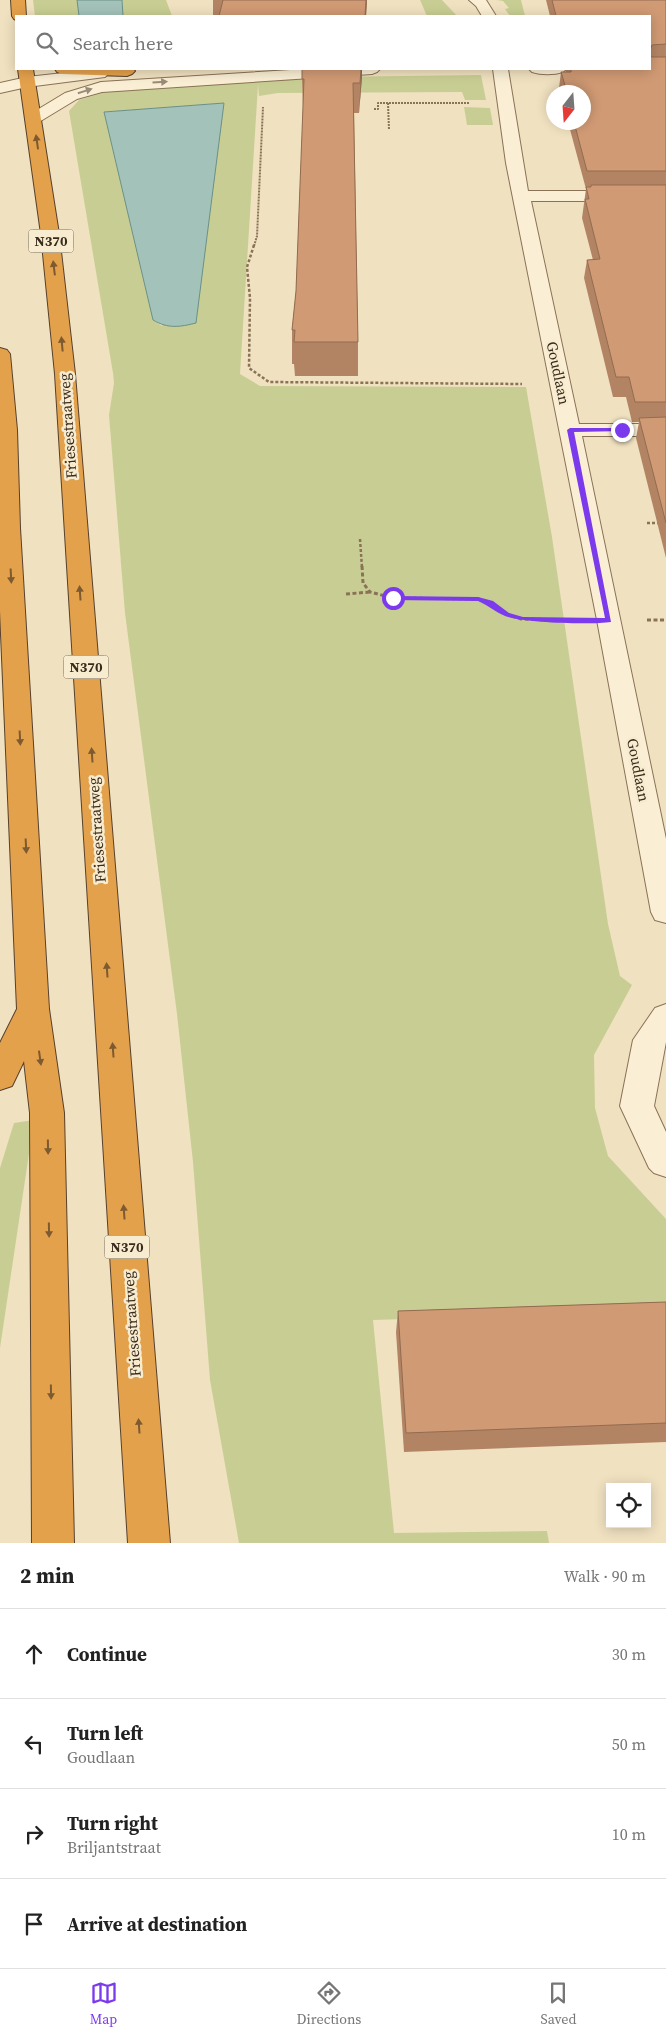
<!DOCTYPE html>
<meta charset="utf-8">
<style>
body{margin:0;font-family:"Source Serif 4",serif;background:#f2f2f2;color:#222}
.controls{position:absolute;right:15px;bottom:15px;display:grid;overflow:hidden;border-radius:0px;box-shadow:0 2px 12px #0003}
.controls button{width:45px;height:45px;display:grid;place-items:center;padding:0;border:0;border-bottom:1px solid #e0e0e0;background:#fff;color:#222;font:25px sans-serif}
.compass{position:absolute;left:546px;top:85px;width:45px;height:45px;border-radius:50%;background:#fff;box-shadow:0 2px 12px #0003;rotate:197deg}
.stop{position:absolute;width:15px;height:15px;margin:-11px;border:4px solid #7c3aed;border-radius:50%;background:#fff}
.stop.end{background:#7c3aed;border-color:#fff;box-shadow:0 1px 5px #0008}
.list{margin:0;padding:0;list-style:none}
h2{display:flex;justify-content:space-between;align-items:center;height:65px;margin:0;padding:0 20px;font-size:21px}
h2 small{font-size:16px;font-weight:400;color:#767676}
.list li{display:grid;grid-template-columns:32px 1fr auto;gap:15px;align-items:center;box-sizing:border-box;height:90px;padding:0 20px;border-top:1px solid #e0e0e0}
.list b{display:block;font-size:19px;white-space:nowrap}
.list p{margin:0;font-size:16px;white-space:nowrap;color:#767676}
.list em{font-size:16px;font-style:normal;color:#767676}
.icon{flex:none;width:28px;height:28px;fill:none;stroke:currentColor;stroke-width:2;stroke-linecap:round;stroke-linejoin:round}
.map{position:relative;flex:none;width:666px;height:1543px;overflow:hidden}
.search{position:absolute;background:#fff;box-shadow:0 2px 12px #0003;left:15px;right:15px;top:15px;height:55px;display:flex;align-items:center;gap:12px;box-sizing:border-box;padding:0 18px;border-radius:0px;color:#767676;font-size:19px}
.sheet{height:425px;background:#fff}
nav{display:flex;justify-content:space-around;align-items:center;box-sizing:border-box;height:70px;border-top:1px solid #e0e0e0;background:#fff;font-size:14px;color:#767676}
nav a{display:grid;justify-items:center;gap:2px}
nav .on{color:#7c3aed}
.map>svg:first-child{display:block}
.green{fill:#c8ce93;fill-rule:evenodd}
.water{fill:#a3c2b9;stroke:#6a9086}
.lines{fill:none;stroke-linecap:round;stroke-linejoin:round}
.minor-casing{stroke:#8a7257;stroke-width:2}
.highway-casing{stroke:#57402c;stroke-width:2}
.path-far2{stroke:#8a7257;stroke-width:2;stroke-dasharray:2 1;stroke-linecap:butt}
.path-far1{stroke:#8a7257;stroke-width:2.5;stroke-dasharray:3 2;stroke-linecap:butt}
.path{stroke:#8a7257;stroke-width:3;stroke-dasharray:4 2.5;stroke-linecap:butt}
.minor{fill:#faefd4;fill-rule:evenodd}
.highway{fill:#e4a14c;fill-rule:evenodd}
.wall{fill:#b38464}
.shaded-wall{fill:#926c51}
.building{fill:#d09a74;stroke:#926c51}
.oneway{fill:#9a8c78}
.oneway2{fill:#7d5a2f}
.route{fill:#7c3aed}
.labels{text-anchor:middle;stroke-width:5;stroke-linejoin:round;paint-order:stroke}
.shield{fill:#f7ecd0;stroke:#726452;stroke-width:1}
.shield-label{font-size:14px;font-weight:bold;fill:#392a1c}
.street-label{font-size:15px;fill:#392a1c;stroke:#f7ecd0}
</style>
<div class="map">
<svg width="666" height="1543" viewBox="0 0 666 1543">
<rect width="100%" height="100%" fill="#f0e1c0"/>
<g class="green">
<path d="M 33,0 L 77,0 L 79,16 L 35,16 Z"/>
<path d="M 122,0 L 166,0 L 172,16 L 123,16 Z"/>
<path d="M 420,0 L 442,0 L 457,16 L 427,16 Z"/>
<path d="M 497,0 L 521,0 L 525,16 L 510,16 L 505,9 L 509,8 L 503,1 Z"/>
<path d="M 481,75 L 486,100 L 465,100 L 462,92 L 278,93 L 259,96 L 258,85 L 240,374 L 260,386 L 526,387 L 552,537 L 608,924 L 620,976 L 632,985 L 594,1055 L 595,1108 L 608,1156 L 666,1219 L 666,1311 L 373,1320 L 394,1533 L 547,1531 L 549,1543 L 239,1543 L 210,1380 L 193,1162 L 177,1014 L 125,613 L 109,415 L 114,383 L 113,373 L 69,111 L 79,100 L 108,91 L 259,78 ZM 224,103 L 162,326 L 153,320 L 104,112 Z"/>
<path d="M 464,107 L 490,108 L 493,125 L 467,125 Z"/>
<path d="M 34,1120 L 0,1348 L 0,1168 L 14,1123 Z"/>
</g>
<g class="water">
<path d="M 77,0 L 122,0 L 123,16 L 79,16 Z"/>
<path d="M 224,103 L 196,323 C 180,327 168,329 153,320 L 104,112 Z"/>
</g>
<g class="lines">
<defs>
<g id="minor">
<path d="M 469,0 L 486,0 L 496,16 L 482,16 L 476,6 Z"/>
<path d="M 100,69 L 105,71 L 108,74 L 105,77 L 27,87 L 0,93 L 0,83 L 27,77 Z"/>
<path d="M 307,69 L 380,69 L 377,72 L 372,74 L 102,92 L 77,99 L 39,122 L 27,122 L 25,119 L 27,116 L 65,93 L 101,82 Z"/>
<path d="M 493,69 L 508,69 L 528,191 L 666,191 L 666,201 L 531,201 L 579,424 L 666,424 L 666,436 L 582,436 L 666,839 L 666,923 L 655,920 L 651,912 L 597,620 L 506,163 Z"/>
<path d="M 529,69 L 566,69 L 563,72 C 554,75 541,75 532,72 Z"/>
<path d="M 666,1004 L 666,1042 L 654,1106 L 666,1132 L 666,1177 L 654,1173 L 649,1168 L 620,1106 L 633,1040 L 655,1008 Z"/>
</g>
<g id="highway">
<path d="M 11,0 L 25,0 L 26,16 L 16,16 L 16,20 L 14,19 L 12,16 Z"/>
<path d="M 18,69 L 33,69 L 59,234 L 75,374 L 170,1543 L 128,1543 L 55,374 L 41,234 Z"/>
<path d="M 55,69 L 133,69 L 135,71 L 132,74 L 127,76 L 62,74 L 57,72 Z"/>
<path d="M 0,348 L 7,350 L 10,354 L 17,430 L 20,528 L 49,1009 L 64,1113 L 74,1543 L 32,1543 L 30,1113 L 24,1061 L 12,1086 L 0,1090 L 0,1043 L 17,1009 L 0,611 Z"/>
</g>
</defs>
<use href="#minor" class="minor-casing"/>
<use href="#highway" class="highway-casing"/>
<g class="path-far2">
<path d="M 388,103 L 389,130"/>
<path d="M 374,109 L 378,109 L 378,103 L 470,103"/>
<path d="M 254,246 L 257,236 L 263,107"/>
</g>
<g class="path-far1">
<path d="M 254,245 L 247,267 L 250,298 L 249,368 L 269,382 L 522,384"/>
<path d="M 647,523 L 666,523"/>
<path d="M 360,539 L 362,568"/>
</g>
<g class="path">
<path d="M 362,566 L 363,583 L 370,592 L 393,598 L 479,599 L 506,614 L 521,619 L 570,620"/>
<path d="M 346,594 L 370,592"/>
<path d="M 647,620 L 666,620"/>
</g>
<use href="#minor" class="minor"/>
<use href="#highway" class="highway"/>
</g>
<g class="wall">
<path d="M 213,0 L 367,0 L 366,16 L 213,16 Z"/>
<path d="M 546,0 L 666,0 L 666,558 L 636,438 L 639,422 L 632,422 L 626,397 L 613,397 L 584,278 L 587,260 L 593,260 L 582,218 L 586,189 L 568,122 L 584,122 L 584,92 L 560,92 L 559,88 L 561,72 L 566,72 L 566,69 L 650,69 L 650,16 L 550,16 Z"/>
<path d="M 362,77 L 359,113 L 354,113 L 358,342 L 358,376 L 295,376 L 294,364 L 292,364 L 292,330 L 296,291 L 303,109 L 302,79 Z"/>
<path d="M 666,1302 L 666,1442 L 404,1452 L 396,1332 L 398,1311 Z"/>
</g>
<g class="shaded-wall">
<path d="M 366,0 L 367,0 L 366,16 L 365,16 Z"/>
<path d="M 361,69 L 362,69 L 362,77 L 359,113 Z"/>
</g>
<g class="building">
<path d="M 223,0 L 366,0 L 365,16 L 219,16 Z"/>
<path d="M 552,0 L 666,0 L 666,44 L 652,45 L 650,51 L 650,16 L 556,16 Z"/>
<path d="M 650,56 L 652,57 L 666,57 L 666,171 L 587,171 L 574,122 L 584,122 L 584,92 L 567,92 L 561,72 L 571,72 L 571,69 L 650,69 Z"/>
<path d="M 302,69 L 361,69 L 360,83 L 353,83 L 358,342 L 294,342 L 295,330 L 292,330 L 296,291 L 304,79 L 302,79 Z"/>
<path d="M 591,185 L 666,185 L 666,402 L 635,402 L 629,377 L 616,377 L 587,260 L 600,259 L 585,199 L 589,199 L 586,187 L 591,187 Z"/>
<path d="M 666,417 L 666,523 L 639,418 Z"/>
<path d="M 666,1302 L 666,1423 L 406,1433 L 398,1311 Z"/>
</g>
<defs><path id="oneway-solid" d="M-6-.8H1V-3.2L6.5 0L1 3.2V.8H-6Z" transform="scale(1.25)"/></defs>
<g class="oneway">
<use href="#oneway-solid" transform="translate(160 82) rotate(-4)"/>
<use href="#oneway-solid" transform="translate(85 91) rotate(-17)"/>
</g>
<g class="oneway2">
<use href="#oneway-solid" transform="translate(37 142) rotate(-98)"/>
<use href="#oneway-solid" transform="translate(54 268) rotate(-97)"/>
<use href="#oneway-solid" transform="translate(62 344) rotate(-95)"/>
<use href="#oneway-solid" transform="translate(11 576) rotate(87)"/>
<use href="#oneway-solid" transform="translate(80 593) rotate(-94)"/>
<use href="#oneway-solid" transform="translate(20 738) rotate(87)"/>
<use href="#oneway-solid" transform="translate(92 755) rotate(-94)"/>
<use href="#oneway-solid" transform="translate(26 846) rotate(87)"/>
<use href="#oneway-solid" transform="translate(107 970) rotate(-94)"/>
<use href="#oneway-solid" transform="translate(113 1050) rotate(-94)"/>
<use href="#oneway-solid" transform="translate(40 1058) rotate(82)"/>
<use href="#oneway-solid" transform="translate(48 1147) rotate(89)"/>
<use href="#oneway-solid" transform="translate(124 1212) rotate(-94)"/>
<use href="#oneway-solid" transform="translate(49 1230) rotate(89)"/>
<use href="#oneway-solid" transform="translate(51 1392) rotate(89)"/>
<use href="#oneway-solid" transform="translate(139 1426) rotate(-94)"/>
</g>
<path class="route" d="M 622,428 L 625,429 L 625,431 L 574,432 L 611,622 C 592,625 522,623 505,616 C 495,612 488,605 478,601 L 390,600 L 389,598 L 393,596 L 478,597 L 493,601 L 509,613 L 523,617 L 605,618 L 567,430 L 570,428 Z"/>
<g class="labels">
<g class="shield">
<rect x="28.5" y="229.5" width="45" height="23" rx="4"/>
<rect x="63.5" y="655.5" width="45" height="23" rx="4"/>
<rect x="104.5" y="1235.5" width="45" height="23" rx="4"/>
</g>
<g class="shield-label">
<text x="51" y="246">N370</text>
<text x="86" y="672">N370</text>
<text x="127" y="1252">N370</text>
</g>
<g class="street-label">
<text transform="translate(558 373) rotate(78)" y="5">Goudlaan</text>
<text transform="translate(68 426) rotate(-94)" y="5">Friesestraatweg</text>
<text transform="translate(638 770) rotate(79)" y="5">Goudlaan</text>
<text transform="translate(97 830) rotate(-94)" y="5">Friesestraatweg</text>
<text transform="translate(132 1324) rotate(-94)" y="5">Friesestraatweg</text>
</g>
</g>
</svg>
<div class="controls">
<button><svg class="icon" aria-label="locate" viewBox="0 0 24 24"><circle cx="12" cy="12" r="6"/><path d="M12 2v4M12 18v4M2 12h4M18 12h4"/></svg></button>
</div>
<svg class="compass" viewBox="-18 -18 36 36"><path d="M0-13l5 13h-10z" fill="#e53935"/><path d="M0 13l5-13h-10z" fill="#767676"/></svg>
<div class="stop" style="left:393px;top:598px"></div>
<div class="stop end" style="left:622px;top:430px"></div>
<div class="search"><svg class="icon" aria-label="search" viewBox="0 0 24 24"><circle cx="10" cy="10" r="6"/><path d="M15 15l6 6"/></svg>Search here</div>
</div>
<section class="sheet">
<h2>2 min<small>Walk · 90 m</small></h2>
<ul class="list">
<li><svg class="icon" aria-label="ahead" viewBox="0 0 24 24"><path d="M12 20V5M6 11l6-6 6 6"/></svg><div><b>Continue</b></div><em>30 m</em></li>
<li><svg class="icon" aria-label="left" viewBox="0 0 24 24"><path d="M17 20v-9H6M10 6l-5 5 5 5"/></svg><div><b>Turn left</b><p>Goudlaan</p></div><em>50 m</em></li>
<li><svg class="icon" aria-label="right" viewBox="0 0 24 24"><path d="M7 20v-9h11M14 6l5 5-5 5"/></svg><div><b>Turn right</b><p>Briljantstraat</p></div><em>10 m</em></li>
<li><svg class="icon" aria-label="arrive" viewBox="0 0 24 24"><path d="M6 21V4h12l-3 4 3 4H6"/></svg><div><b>Arrive at destination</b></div></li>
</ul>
</section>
<nav>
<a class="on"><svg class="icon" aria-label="map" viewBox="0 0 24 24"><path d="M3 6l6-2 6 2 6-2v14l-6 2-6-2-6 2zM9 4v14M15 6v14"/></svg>Map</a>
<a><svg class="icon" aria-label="directions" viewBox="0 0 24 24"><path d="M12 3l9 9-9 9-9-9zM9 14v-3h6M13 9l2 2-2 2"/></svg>Directions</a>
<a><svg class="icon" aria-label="saved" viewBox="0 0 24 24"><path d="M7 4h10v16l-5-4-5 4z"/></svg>Saved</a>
</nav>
